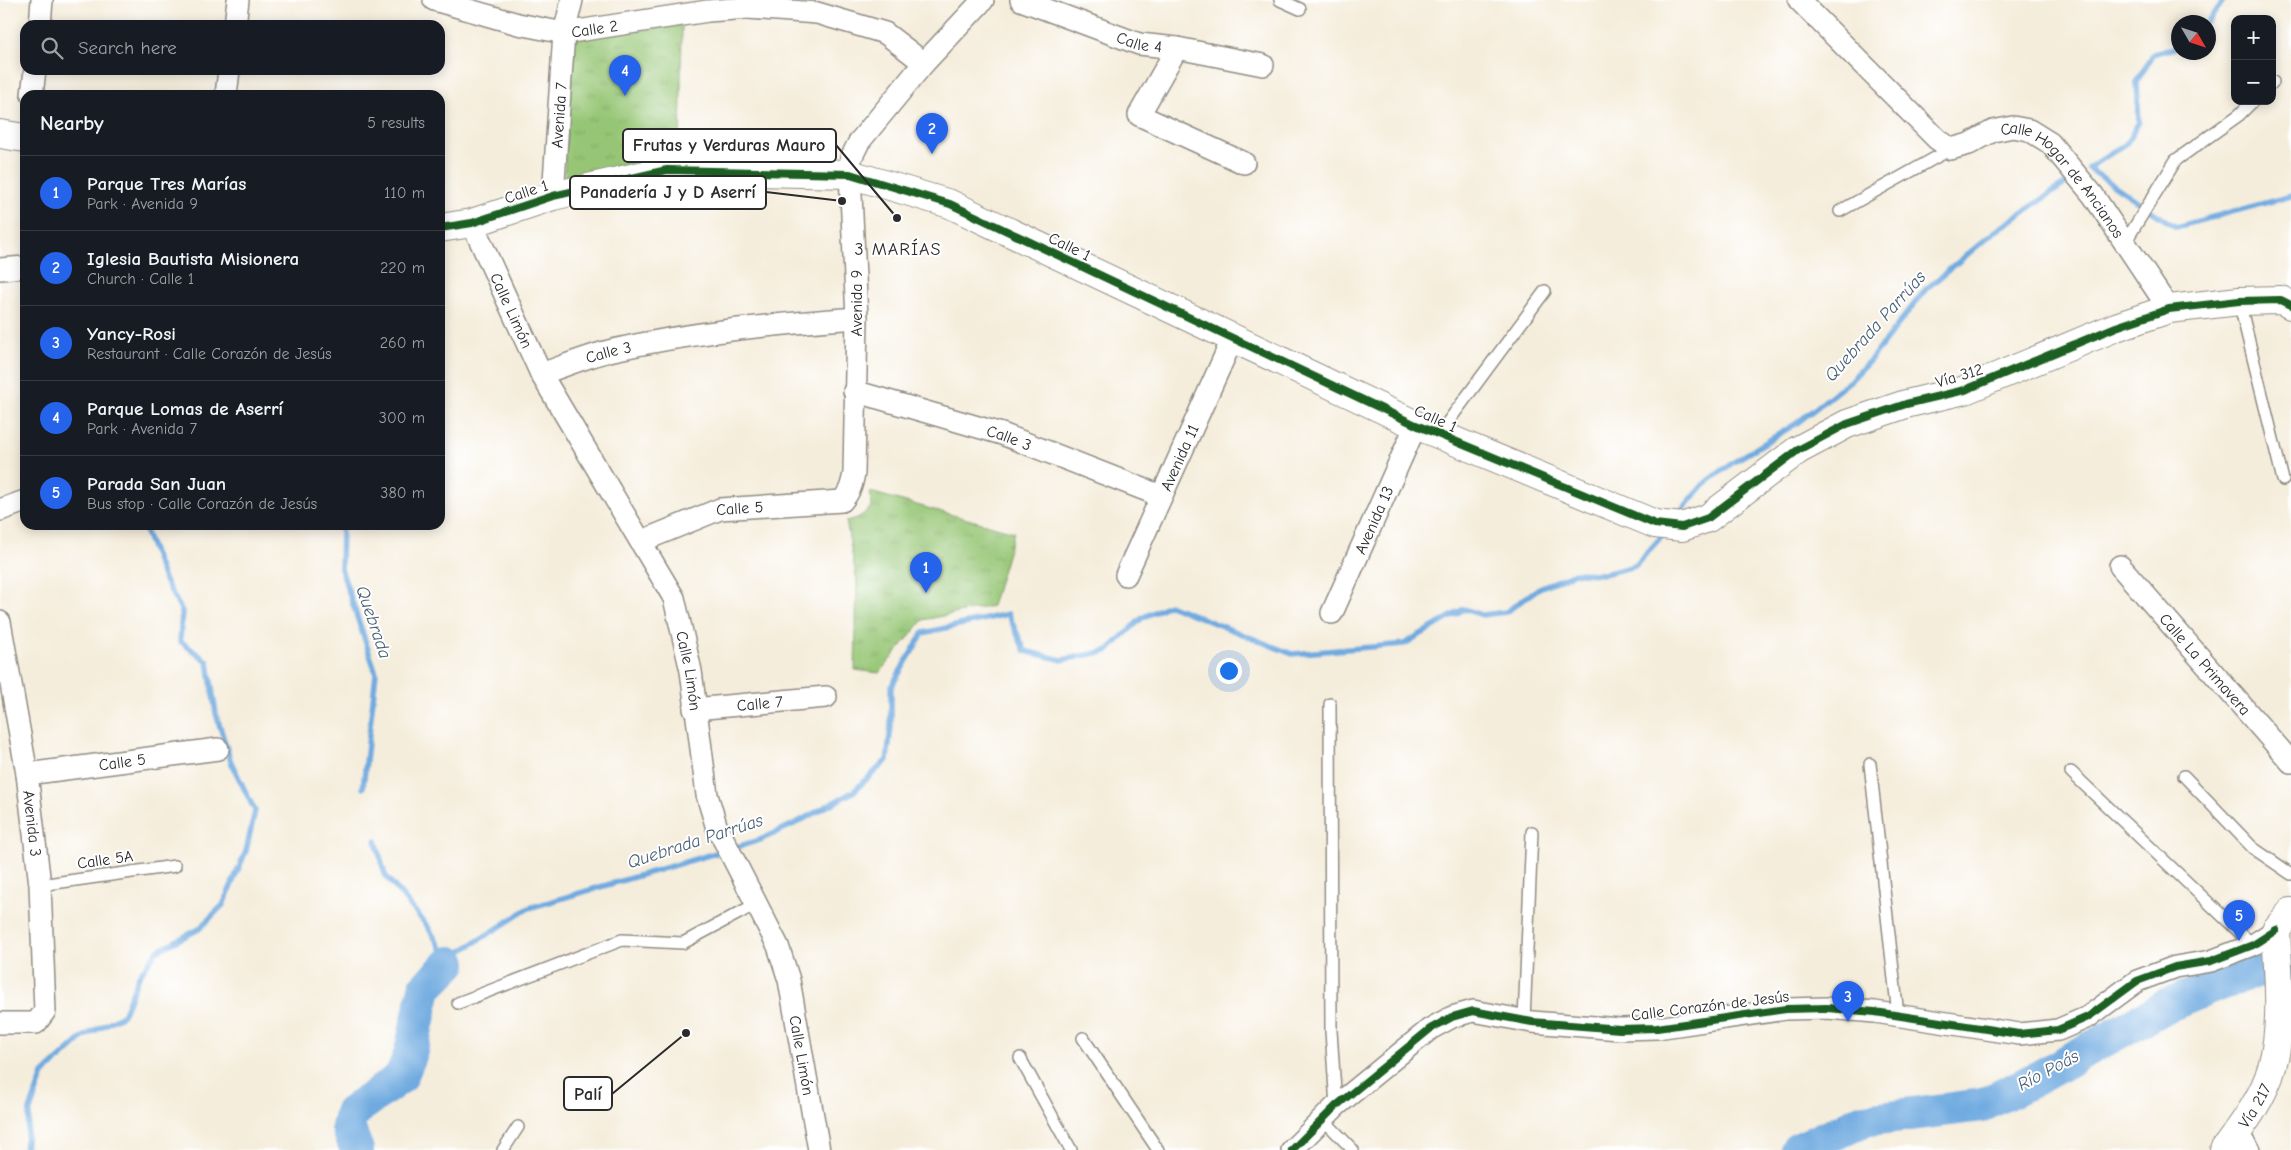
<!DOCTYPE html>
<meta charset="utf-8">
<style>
body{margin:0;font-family:"Comic Neue",sans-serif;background:#242831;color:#f1f3f6}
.controls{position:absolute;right:15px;top:15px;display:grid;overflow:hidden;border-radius:10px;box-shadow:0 2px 12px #0003}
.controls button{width:45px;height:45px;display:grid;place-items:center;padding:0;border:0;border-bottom:1px solid #363941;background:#171b24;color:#f1f3f6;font:25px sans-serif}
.compass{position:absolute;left:2171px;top:15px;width:45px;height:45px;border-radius:50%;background:#171b24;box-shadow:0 2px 12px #0003;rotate:129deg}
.you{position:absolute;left:1228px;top:670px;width:18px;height:18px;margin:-12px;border:4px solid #fff;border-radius:50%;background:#1a73e8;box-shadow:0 0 0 8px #1a73e833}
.badge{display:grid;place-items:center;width:32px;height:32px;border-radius:50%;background:#2563eb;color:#fff;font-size:16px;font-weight:700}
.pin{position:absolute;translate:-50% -41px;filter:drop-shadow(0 1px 2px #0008)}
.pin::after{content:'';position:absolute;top:26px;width:18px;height:15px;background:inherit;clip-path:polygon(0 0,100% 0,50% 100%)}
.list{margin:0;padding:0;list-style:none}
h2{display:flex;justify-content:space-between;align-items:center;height:65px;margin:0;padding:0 20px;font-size:21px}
h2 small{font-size:16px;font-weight:400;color:#9ea1a6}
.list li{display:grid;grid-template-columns:32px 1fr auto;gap:15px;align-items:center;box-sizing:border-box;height:75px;padding:0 20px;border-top:1px solid #363941}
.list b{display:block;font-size:19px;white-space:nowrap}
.list p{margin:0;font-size:16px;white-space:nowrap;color:#9ea1a6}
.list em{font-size:16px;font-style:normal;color:#9ea1a6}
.icon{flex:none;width:28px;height:28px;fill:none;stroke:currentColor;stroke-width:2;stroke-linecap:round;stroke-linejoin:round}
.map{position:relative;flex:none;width:2291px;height:1150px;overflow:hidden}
.search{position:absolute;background:#171b24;box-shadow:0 2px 12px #0003;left:20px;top:20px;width:425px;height:55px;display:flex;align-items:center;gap:12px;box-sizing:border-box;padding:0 18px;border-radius:15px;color:#9ea1a6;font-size:19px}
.panel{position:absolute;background:#171b24;box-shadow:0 2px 12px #0003;left:20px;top:90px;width:425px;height:440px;border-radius:15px}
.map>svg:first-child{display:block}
.park{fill:url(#park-tufts);stroke:#607850}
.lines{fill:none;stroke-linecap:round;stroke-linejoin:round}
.stream{stroke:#6faae0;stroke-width:5.5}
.river{stroke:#6faae0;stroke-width:34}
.service-casing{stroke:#908c83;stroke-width:14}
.minor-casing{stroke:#908c83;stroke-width:24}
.tertiary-casing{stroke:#908c83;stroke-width:30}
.secondary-casing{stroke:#908c83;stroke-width:30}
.service{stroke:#fff;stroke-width:11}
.minor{stroke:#fff;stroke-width:21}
.tertiary{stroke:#fff;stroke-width:28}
.secondary{stroke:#fff;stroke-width:28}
.cycleway-casing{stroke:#fff;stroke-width:11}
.cycleway{stroke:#1b5e20;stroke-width:8}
.labels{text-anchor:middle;stroke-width:4;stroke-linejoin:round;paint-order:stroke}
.street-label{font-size:16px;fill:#2b2b2b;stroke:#fff}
.neighbourhood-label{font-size:18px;letter-spacing:1px;fill:#2b2b2b;stroke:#fff}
.water-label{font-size:18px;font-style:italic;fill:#465e73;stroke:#fff}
.leader{fill:none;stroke:#2b2b2b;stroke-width:2}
.callout-dot{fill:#2b2b2b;stroke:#fff;stroke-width:2}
.callout{fill:#fff;stroke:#2b2b2b;stroke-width:2}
.callout-label{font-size:18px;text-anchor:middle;font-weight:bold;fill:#2b2b2b}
</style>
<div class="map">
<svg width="2291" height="1150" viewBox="0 0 2291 1150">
<defs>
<pattern id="park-tufts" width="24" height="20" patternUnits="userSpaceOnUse" patternTransform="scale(1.25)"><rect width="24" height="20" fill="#96c675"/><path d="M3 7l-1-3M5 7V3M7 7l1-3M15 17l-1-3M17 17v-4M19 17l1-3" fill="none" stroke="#81aa65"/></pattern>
</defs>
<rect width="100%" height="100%" fill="#fff"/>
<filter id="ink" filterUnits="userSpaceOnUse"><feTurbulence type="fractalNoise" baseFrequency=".02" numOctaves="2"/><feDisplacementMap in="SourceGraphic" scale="10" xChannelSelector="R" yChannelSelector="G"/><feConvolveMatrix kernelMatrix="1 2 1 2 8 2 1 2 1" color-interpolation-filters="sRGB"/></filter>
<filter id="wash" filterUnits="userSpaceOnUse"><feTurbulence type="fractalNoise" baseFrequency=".0096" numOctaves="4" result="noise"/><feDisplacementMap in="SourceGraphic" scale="20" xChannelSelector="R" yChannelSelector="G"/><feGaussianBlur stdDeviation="1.12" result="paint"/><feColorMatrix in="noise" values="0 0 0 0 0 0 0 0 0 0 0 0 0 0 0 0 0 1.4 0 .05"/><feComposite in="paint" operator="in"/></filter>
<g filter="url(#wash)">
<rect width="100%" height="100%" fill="#f5eddb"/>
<g class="park">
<path d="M 682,25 L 680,155 L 564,176 L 573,38 Z"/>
<path d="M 870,492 L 1014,532 L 992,606 L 923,620 L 879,673 L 855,670 L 857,581 L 846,521 C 858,519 864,515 872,506 Z"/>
</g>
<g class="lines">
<g class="stream">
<path d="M 2208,22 L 2224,0"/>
<path d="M 2142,204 L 2088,168 L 2126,144 L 2139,122 L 2137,81 L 2153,54 L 2178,47"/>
<path d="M 2150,210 L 2176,227 L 2291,196"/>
<path d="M 25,286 L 25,287"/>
<path d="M 1681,511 L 1702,486 L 1732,463 L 1797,423 L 1851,380 L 1871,359 L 1926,289 L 1993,233 L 2069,181"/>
<path d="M 342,525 L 341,569 L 376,673 L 363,788"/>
<path d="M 376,841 L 385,875 L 428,927 L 450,963 L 460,952 L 529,908 L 760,840 L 796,823 L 853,792 L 887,760 L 891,727 L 891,687 L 923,633 L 1008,614 L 1025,651 L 1062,660 L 1107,651 L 1142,618 L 1169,605 L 1292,654 L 1404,644 L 1464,609 L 1482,615 L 1506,612 L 1539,588 L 1575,573 L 1604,574 L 1635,566 L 1661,537"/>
<path d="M 25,1150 L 30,1110 L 43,1074 L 83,1037 L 123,1015 L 139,976 L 157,951 L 199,929 L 223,905 L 246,851 L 255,811 L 231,762 L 216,714 L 208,662 L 180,641 L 182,611 L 164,579 L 143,525"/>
</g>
<g class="river">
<path d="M 357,1150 L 348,1127 L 351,1113 L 401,1077 L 410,1055 L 425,988 L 450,963"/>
<path d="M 1797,1150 L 1864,1120 L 1983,1105 L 2039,1077 L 2164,1007 L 2222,983 L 2291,961"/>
</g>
</g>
</g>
<g filter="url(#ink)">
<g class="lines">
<defs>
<g id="service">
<path d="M 1280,0 L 1300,9"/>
<path d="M 2272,83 L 2273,82"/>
<path d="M 1840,211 L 1951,149"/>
<path d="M 2124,244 L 2176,160 L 2239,115 L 2253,101"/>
<path d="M 2239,301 L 2283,480"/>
<path d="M 1439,434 L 1545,291"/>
<path d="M 1330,704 L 1331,1031 L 1336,1106"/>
<path d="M 1870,764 L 1898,1015"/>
<path d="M 2071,772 L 2253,945"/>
<path d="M 2184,776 L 2253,848 L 2291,874"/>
<path d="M 40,885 L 175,866"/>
<path d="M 458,1003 L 622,940 L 683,943 L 758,903"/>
<path d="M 1524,1020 L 1532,832"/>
<path d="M 1083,1038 L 1158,1150"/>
<path d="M 1020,1058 L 1071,1150"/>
<path d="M 1322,1118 L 1353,1150"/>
<path d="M 503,1150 L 518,1127"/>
</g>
<g id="minor">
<path id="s1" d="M 434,0 L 518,24 L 564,33 L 708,11 L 748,8 L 817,13 L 885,33 L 924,63"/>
<path id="s2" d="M 1021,0 L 1139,44 L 1177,48 L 1263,65"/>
<path id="s3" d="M 1799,0 L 1937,139 L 1951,149 L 1969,144 L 1993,131 L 2013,127 L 2029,130 L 2050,143 L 2093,195 L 2169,309"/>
<path d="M 40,25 L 42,0"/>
<path d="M 235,25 L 238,0"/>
<path d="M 1177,48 L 1139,115 L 1244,163"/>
<path d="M 32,95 L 35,70"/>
<path d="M 226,95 L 229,70"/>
<path id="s4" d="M 553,196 L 564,33 L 572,0"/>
<path id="s5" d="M 472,223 L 541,374 L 674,598 L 691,671 L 707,795 L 716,825 L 778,946 L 789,980 L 819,1150"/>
<path d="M 0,269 L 25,267"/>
<path id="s6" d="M 541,374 C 564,366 588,356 613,350 C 693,332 775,324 857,318"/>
<path id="s7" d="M 854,391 L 1002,434 L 1161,496"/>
<path d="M 0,510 L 25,501"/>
<path id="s8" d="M 642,541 L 720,509 L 842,501 C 850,492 852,484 854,473 L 857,318 L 850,174 L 851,158 L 859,142 L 924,63 L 983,0"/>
<path id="s9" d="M 2120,566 L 2291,762"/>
<path id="s10" d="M 1126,575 L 1232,340"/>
<path id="s11" d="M 1332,613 L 1416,425"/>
<path id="s12" d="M 0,622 L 27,774 L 40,885 L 45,1011 L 36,1023 L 0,1023"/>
<path id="s13" d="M 694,709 L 826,697"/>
<path id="s14" d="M 27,774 L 218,749"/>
<path d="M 2237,1133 L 2249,1150"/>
<path d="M 1292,1150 L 1336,1106 L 1430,1029 L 1452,1017 L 1473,1011 L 1532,1022 L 1620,1029 L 1657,1028 L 1786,1009 L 1827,1008 L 1875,1012 L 2019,1034 L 2058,1030 L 2088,1017 L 2137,981 L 2175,967 L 2211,961 L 2253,945 L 2276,930"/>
</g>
<g id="tertiary">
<path d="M 0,134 L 25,138"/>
<path d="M 440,228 L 472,223 L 553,196 L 667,170 L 850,174 L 950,204 L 1416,425 L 1655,524 L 1682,527 L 1708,518 L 1798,450 L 1847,424 L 1906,404 L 1965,390 L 2116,327 L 2169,309 L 2239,301 L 2281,300 L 2291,305"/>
</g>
<g id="secondary">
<path id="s15" d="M 2224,1150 C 2242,1126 2264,1097 2272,1067 C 2284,1023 2278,975 2276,930 L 2291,912"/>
</g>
</defs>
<use href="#service" class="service-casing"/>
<use href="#minor" class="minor-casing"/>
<use href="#tertiary" class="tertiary-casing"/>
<use href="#secondary" class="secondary-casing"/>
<use href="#service" class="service"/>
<use href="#minor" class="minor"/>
<use href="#tertiary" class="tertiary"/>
<use href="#secondary" class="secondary"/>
<defs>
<g id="cycleway">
<path d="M 440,228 L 472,223 L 553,196 L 667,170 L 850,174 L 950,204 L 1416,425 L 1655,524 L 1682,527 L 1708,518 L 1798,450 L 1847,424 L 1906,404 L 1965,390 L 2116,327 L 2169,309 L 2239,301 L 2281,300 L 2291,305"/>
<path d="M 1292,1150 L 1336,1106 L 1430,1029 L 1452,1017 L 1473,1011 L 1532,1022 L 1620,1029 L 1657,1028 L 1786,1009 L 1827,1008 L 1875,1012 L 2019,1034 L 2058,1030 L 2088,1017 L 2137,981 L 2175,967 L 2211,961 L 2253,945 L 2276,930"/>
</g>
</defs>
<use href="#cycleway" class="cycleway-casing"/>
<use href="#cycleway" class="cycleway"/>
</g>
</g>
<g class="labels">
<g class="street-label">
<text dy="6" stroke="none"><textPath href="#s1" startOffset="165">Calle 2</textPath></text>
<text dy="6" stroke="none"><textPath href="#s2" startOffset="126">Calle 4</textPath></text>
<text dy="6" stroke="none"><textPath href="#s4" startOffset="81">Avenida 7</textPath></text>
<text dy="6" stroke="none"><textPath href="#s3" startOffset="352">Calle Hogar de Ancianos</textPath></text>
<text transform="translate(526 191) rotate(-18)" y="6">Calle 1</text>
<text transform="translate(1070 246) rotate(26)" y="6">Calle 1</text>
<text transform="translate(856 303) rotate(-90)" y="6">Avenida 9</text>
<text dy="6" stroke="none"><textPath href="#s5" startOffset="96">Calle Limón</textPath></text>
<text dy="6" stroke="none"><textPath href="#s6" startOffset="71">Calle 3</textPath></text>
<text transform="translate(1959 375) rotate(-17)" y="6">Vía 312</text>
<text transform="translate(1436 418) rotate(24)" y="6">Calle 1</text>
<text dy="6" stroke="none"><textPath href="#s7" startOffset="162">Calle 3</textPath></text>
<text dy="6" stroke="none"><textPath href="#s10" startOffset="129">Avenida 11</textPath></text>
<text dy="6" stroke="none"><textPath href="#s8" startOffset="104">Calle 5</textPath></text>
<text dy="6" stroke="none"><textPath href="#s11" startOffset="102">Avenida 13</textPath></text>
<text dy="6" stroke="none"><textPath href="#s9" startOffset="130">Calle La Primavera</textPath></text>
<text dy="6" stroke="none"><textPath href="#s5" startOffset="501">Calle Limón</textPath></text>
<text dy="6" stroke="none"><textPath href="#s13" startOffset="66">Calle 7</textPath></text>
<text dy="6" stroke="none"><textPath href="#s14" startOffset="96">Calle 5</textPath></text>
<text dy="6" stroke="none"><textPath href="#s12" startOffset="204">Avenida 3</textPath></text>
<text transform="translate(105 859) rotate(-8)" y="6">Calle 5A</text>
<text transform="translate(1710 1005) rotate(-7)" y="6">Calle Corazón de Jesús</text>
<text dy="6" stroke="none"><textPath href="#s5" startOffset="906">Calle Limón</textPath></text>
<text dy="6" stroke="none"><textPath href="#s15" startOffset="54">Vía 217</textPath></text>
</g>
<g class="neighbourhood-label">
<text x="898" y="255">3 MARÍAS</text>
</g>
<g class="water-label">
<text transform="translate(1875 326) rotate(-48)" y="6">Quebrada Parrúas</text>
<text transform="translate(374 622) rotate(71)" y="6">Quebrada</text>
<text transform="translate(695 841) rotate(-18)" y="6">Quebrada Parrúas</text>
<text transform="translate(2048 1070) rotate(-28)" y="6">Río Poás</text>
</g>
</g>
<path class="leader" d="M897 218L836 145M842 201L766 192M686 1033L612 1094"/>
<g class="callout-dot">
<circle cx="897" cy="218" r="5"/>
<circle cx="842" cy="201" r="5"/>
<circle cx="686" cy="1033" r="5"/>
</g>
<g class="callout">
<rect x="623" y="129" width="213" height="33" rx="5"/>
<rect x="570" y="176" width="196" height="33" rx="5"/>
<rect x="564" y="1077" width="48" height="33" rx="5"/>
</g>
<g class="callout-label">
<text x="729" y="151">Frutas y Verduras Mauro</text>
<text x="668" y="198">Panadería J y D Aserrí</text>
<text x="588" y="1100">Palí</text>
</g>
</svg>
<div class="controls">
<button>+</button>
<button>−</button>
</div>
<svg class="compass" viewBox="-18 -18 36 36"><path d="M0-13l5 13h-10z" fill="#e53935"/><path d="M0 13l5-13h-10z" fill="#9ea1a6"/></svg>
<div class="you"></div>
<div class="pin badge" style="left:926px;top:593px">1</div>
<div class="pin badge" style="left:932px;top:154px">2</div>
<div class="pin badge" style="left:1848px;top:1022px">3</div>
<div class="pin badge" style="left:625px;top:96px">4</div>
<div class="pin badge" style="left:2239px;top:941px">5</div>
<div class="search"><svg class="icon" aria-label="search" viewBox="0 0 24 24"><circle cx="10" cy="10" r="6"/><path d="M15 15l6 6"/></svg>Search here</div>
<section class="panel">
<h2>Nearby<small>5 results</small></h2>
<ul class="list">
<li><span class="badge">1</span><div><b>Parque Tres Marías</b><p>Park · Avenida 9</p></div><em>110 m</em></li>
<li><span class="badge">2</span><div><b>Iglesia Bautista Misionera</b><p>Church · Calle 1</p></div><em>220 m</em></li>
<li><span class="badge">3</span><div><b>Yancy-Rosi</b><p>Restaurant · Calle Corazón de Jesús</p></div><em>260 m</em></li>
<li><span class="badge">4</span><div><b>Parque Lomas de Aserrí</b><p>Park · Avenida 7</p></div><em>300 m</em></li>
<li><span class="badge">5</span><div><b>Parada San Juan</b><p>Bus stop · Calle Corazón de Jesús</p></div><em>380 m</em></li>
</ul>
</section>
</div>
